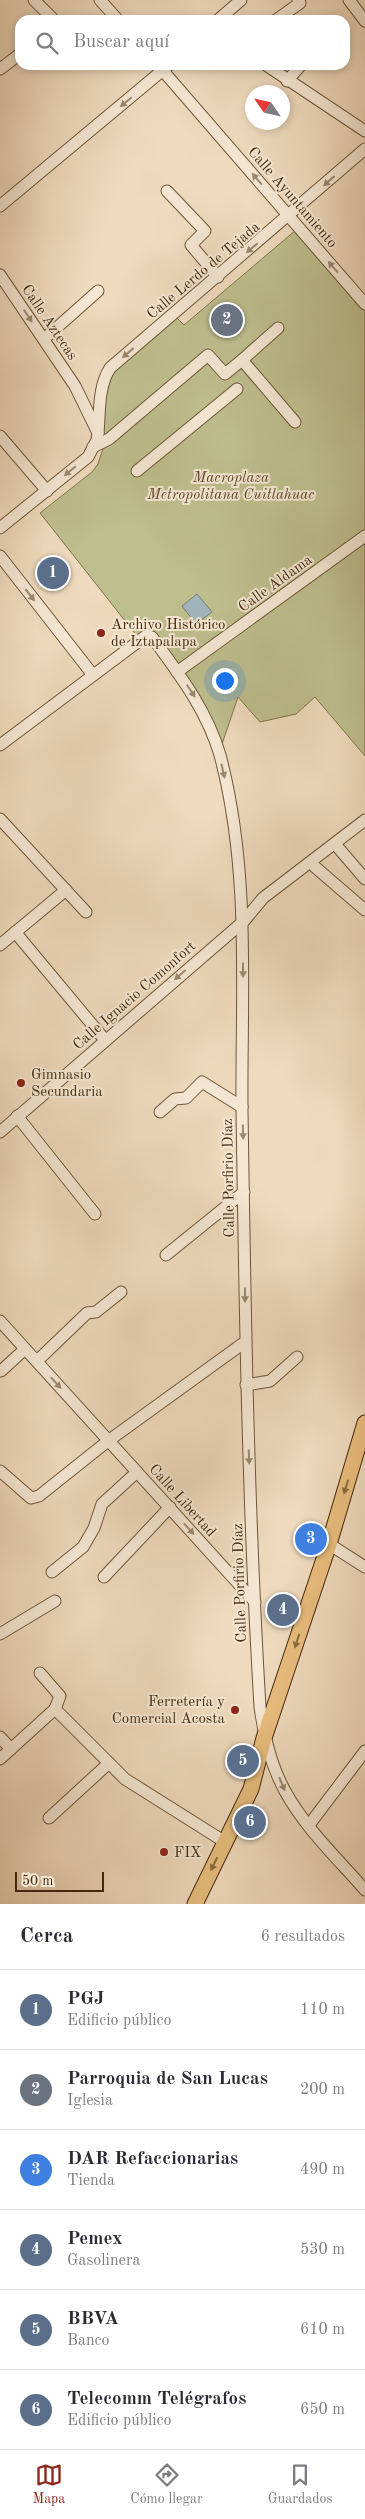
<!DOCTYPE html>
<html lang="es">
<meta charset="utf-8">
<style>
body{margin:0;font-family:"Old Standard TT",serif;background:#f2f2f3;color:#2b2b33}
.compass{position:absolute;left:245px;top:85px;width:45px;height:45px;border-radius:50%;background:#fff;box-shadow:0 2px 8px #0003;rotate:304deg}
.scale{position:absolute;left:15px;bottom:12px;width:89px;box-sizing:border-box;padding-left:5px;border:2px solid #432a0c;border-top:0;font-size:14px;line-height:18px;white-space:nowrap;color:#432a0c;-webkit-text-stroke:4px #f5e7d4;paint-order:stroke}
.you{position:absolute;left:224px;top:680px;width:18px;height:18px;margin:-12px;border:4px solid #fff;border-radius:50%;background:#1a73e8;box-shadow:0 0 0 8px #1a73e833}
.badge{display:grid;place-items:center;width:32px;height:32px;border-radius:50%;background:#8f2418;color:#fff;font-size:16px;font-weight:700}
.pin{position:absolute;translate:-50% -50%;border:2px solid #fff;box-shadow:0 1px 5px #0006}
.list{margin:0;padding:0;list-style:none}
h2{display:flex;justify-content:space-between;align-items:center;height:65px;margin:0;padding:0 20px;font-size:21px}
h2 small{font-size:16px;font-weight:400;color:#7c7c81}
.list li{display:grid;grid-template-columns:32px 1fr auto;gap:15px;align-items:center;box-sizing:border-box;height:80px;padding:0 20px;border-top:1px solid #e1e1e2}
.list b{display:block;font-size:19px;white-space:nowrap}
.list p{margin:0;font-size:16px;white-space:nowrap;color:#7c7c81}
.list em{font-size:16px;font-style:normal;color:#7c7c81}
.icon{flex:none;width:28px;height:28px;fill:none;stroke:currentColor;stroke-width:2;stroke-linecap:round;stroke-linejoin:round}
.map{position:relative;flex:none;width:365px;height:1904px;overflow:hidden}
.search{position:absolute;background:#fff;box-shadow:0 2px 8px #0003;left:15px;right:15px;top:15px;height:55px;display:flex;align-items:center;gap:12px;box-sizing:border-box;padding:0 18px;border-radius:15px;color:#7c7c81;font-size:19px}
.sheet{height:545px;background:#fff}
nav{display:flex;justify-content:space-around;align-items:center;box-sizing:border-box;height:70px;border-top:1px solid #e1e1e2;background:#fff;font-size:14px;color:#7c7c81}
nav a{display:grid;justify-items:center;gap:2px}
nav .on{color:#8f2418}
.map>svg:first-child{display:block}
.green{fill:#bebe8e;stroke:#80744d}
.water{fill:#a0b7bc;stroke:#7b7f76}
.lines{fill:none;stroke-linecap:round;stroke-linejoin:round}
.minor-casing{stroke:#6e5638;stroke-width:13}
.major-casing{stroke:#432a0c;stroke-width:17}
.minor{stroke:#f5e7d4;stroke-width:11}
.major{stroke:#e8bd7e;stroke-width:15}
.oneway{fill:#9c8870}
.oneway2{fill:#8d6c3f}
.poi-dot{fill:#8f2418;stroke:#f5e7d4;stroke-width:2}
.labels{text-anchor:middle;stroke-width:4;stroke-linejoin:round;paint-order:stroke}
.street-label{font-size:15px;fill:#432a0c;stroke:#f5e7d4}
.park-label{font-size:15px;font-style:italic;fill:#5c4826;stroke:#f5e7d4}
.poi-label{font-size:15px;fill:#432a0c;stroke:#f5e7d4;text-anchor:start}
</style>
<div class="map">
<svg width="365" height="1904" viewBox="0 0 365 1904">
<rect width="100%" height="100%" fill="#efdabd"/>
<filter id="stains"><feTurbulence type="fractalNoise" baseFrequency=".004" numOctaves="4"/><feColorMatrix values="0 0 0 0 .2 0 0 0 0 .09 0 0 0 0 .02 0 0 0 .5 -.17"/></filter>
<radialGradient id="worn" r=".72"><stop offset=".6" stop-color="#630" stop-opacity="0"/><stop offset="1" stop-color="#630" stop-opacity=".3"/></radialGradient>
<path class="green" d="M 296,230 L 365,311 L 365,756 L 315,697 L 296,714 L 260,722 L 238,697 L 220,750 L 153,632 L 137,636 L 40,513 L 92,472 L 98,464 L 105,442 L 101,421 L 111,373 L 175,316 L 184,325 Z"/>
<path class="water" d="M 197,594 L 212,612 L 196,624 L 182,606 Z"/>
<g class="lines">
<defs>
<g id="minor">
<path d="M 34,0 L 54,20"/>
<path d="M 100,0 L 118,20"/>
<path d="M 349,0 L 365,21"/>
<path d="M 218,20 L 241,0"/>
<path d="M 276,20 L 300,3 L 298,0"/>
<path d="M 158,65 L 365,304"/>
<path d="M 266,65 L 365,131"/>
<path d="M 0,69 L 20,54"/>
<path d="M 287,81 L 301,65"/>
<path d="M 167,191 L 205,231 L 191,245 L 218,277"/>
<path d="M 0,206 L 169,65"/>
<path d="M 0,275 L 75,386 L 98,433 L 97,440 L 88,457 L 0,528"/>
<path d="M 44,339 L 98,291"/>
<path d="M 242,360 L 278,328"/>
<path d="M 98,433 C 100,411 98,387 110,368 L 365,149"/>
<path d="M 0,436 L 47,491"/>
<path d="M 93,447 L 109,439 L 208,355 L 225,374 L 242,360 L 295,422"/>
<path d="M 137,471 L 237,389"/>
<path d="M 0,556 L 93,675"/>
<path d="M 177,672 L 365,536"/>
<path d="M 0,745 L 147,635 L 152,637 C 179,674 207,710 220,755 C 251,872 241,991 242,1110 C 245,1309 248,1508 260,1707 C 264,1736 271,1766 285,1791 C 305,1828 338,1859 365,1890"/>
<path d="M 0,819 L 86,912"/>
<path d="M 335,844 L 365,879"/>
<path d="M 315,867 L 365,910"/>
<path d="M 15,932 L 105,1040"/>
<path d="M 0,945 L 66,890"/>
<path d="M 160,1112 L 175,1099 L 186,1098 L 202,1082 L 242,1107"/>
<path d="M 17,1116 L 95,1214"/>
<path d="M 0,1132 L 244,921 L 263,898 L 365,820"/>
<path d="M 166,1255 L 244,1192"/>
<path d="M 0,1321 L 255,1602"/>
<path d="M 37,1361 L 87,1313 L 96,1312 L 121,1292"/>
<path d="M 1,1371 L 25,1349"/>
<path d="M 246,1385 L 270,1381 L 297,1357"/>
<path d="M 0,1471 L 31,1498 L 39,1496 L 108,1441 L 245,1342"/>
<path d="M 329,1544 L 365,1567"/>
<path d="M 52,1572 L 83,1547 L 94,1528 L 102,1504 L 137,1472"/>
<path d="M 104,1577 L 170,1507"/>
<path d="M 0,1634 L 55,1601"/>
<path d="M 40,1673 L 60,1696 L 55,1709"/>
<path d="M 0,1737 L 11,1749"/>
<path d="M 0,1759 L 55,1709 L 125,1779 L 225,1842"/>
<path d="M 49,1818 L 109,1763"/>
<path d="M 309,1825 L 365,1751"/>
</g>
<path id="major" d="M 195,1904 L 251,1789 L 264,1738 L 329,1544 L 365,1423"/>
</defs>
<use href="#minor" class="minor-casing"/>
<use href="#major" class="major-casing"/>
<use href="#minor" class="minor"/>
<use href="#major" class="major"/>
</g>
<defs><path id="oneway-solid" d="M-6-.8H1V-3.2L6.5 0L1 3.2V.8H-6Z" transform="scale(1.25)"/></defs>
<g class="oneway">
<use href="#oneway-solid" transform="translate(126 102) rotate(140)"/>
<use href="#oneway-solid" transform="translate(257 179) rotate(-131)"/>
<use href="#oneway-solid" transform="translate(329 181) rotate(138)"/>
<use href="#oneway-solid" transform="translate(252 248) rotate(140)"/>
<use href="#oneway-solid" transform="translate(333 267) rotate(-131)"/>
<use href="#oneway-solid" transform="translate(28 316) rotate(56)"/>
<use href="#oneway-solid" transform="translate(128 353) rotate(139)"/>
<use href="#oneway-solid" transform="translate(70 471) rotate(140)"/>
<use href="#oneway-solid" transform="translate(30 595) rotate(52)"/>
<use href="#oneway-solid" transform="translate(191 691) rotate(56)"/>
<use href="#oneway-solid" transform="translate(223 771) rotate(77)"/>
<use href="#oneway-solid" transform="translate(243 970) rotate(90)"/>
<use href="#oneway-solid" transform="translate(180 975) rotate(139)"/>
<use href="#oneway-solid" transform="translate(243 1132) rotate(89)"/>
<use href="#oneway-solid" transform="translate(245 1295) rotate(90)"/>
<use href="#oneway-solid" transform="translate(56 1383) rotate(48)"/>
<use href="#oneway-solid" transform="translate(249 1457) rotate(88)"/>
<use href="#oneway-solid" transform="translate(189 1529) rotate(48)"/>
<use href="#oneway-solid" transform="translate(282 1784) rotate(68)"/>
</g>
<g class="oneway2">
<use href="#oneway-solid" transform="translate(346 1487) rotate(107)"/>
<use href="#oneway-solid" transform="translate(297 1641) rotate(108)"/>
<use href="#oneway-solid" transform="translate(214 1864) rotate(116)"/>
</g>
<g class="poi-dot">
<circle cx="101" cy="633" r="5"/>
<circle cx="21" cy="1083" r="5"/>
<circle cx="235" cy="1710" r="5"/>
<circle cx="164" cy="1852" r="5"/>
</g>
<g class="labels">
<g class="street-label">
<text transform="translate(293 197) rotate(49)" y="5">Calle Ayuntamiento</text>
<text transform="translate(203 270) rotate(-40)" y="5">Calle Lerdo de Tejada</text>
<text transform="translate(50 322) rotate(56)" y="5">Calle Aztecas</text>
<text transform="translate(275 583) rotate(-36)" y="5">Calle Aldama</text>
<text transform="translate(134 995) rotate(-41)" y="5">Calle Ignacio Comonfort</text>
<text transform="translate(228 1178) rotate(-91)" y="5">Calle Porfirio Díaz</text>
<text transform="translate(183 1500) rotate(48)" y="5">Calle Libertad</text>
<text transform="translate(239 1583) rotate(-92)" y="5">Calle Porfirio Díaz</text>
</g>
<g class="park-label">
<text x="231" y="482">Macroplaza<tspan x="231" dy="17">Metropolitana Cuitlahuac</tspan></text>
</g>
<g class="poi-label">
<text x="111" y="629">Archivo Histórico<tspan x="111" dy="17">de Iztapalapa</tspan></text>
<text x="31" y="1079">Gimnasio<tspan x="31" dy="17">Secundaria</tspan></text>
<text x="225" y="1706" text-anchor="end">Ferretería y<tspan x="225" dy="17">Comercial Acosta</tspan></text>
<text x="174" y="1857">FIX</text>
</g>
</g>
<rect width="100%" height="100%" filter="url(#stains)"/>
<rect width="100%" height="100%" fill="url(#worn)"/>
</svg>
<svg class="compass" viewBox="-18 -18 36 36"><path d="M0-13l5 13h-10z" fill="#e53935"/><path d="M0 13l5-13h-10z" fill="#7c7c81"/></svg>
<div class="scale">50 m</div>
<div class="you"></div>
<div class="pin badge" style="left:53px;top:573px;background:#5c6f8a">1</div>
<div class="pin badge" style="left:227px;top:320px;background:#6b7280">2</div>
<div class="pin badge" style="left:311px;top:1539px;background:#3f7fe0">3</div>
<div class="pin badge" style="left:283px;top:1610px;background:#5c6f8a">4</div>
<div class="pin badge" style="left:243px;top:1761px;background:#5c6f8a">5</div>
<div class="pin badge" style="left:250px;top:1822px;background:#5c6f8a">6</div>
<div class="search"><svg class="icon" aria-label="search" viewBox="0 0 24 24"><circle cx="10" cy="10" r="6"/><path d="M15 15l6 6"/></svg>Buscar aquí</div>
</div>
<section class="sheet">
<h2>Cerca<small>6 resultados</small></h2>
<ul class="list">
<li><span class="badge" style="background:#5c6f8a">1</span><div><b>PGJ</b><p>Edificio público</p></div><em>110 m</em></li>
<li><span class="badge" style="background:#6b7280">2</span><div><b>Parroquia de San Lucas</b><p>Iglesia</p></div><em>200 m</em></li>
<li><span class="badge" style="background:#3f7fe0">3</span><div><b>DAR Refaccionarias</b><p>Tienda</p></div><em>490 m</em></li>
<li><span class="badge" style="background:#5c6f8a">4</span><div><b>Pemex</b><p>Gasolinera</p></div><em>530 m</em></li>
<li><span class="badge" style="background:#5c6f8a">5</span><div><b>BBVA</b><p>Banco</p></div><em>610 m</em></li>
<li><span class="badge" style="background:#5c6f8a">6</span><div><b>Telecomm Telégrafos</b><p>Edificio público</p></div><em>650 m</em></li>
</ul>
</section>
<nav>
<a class="on"><svg class="icon" aria-label="map" viewBox="0 0 24 24"><path d="M3 6l6-2 6 2 6-2v14l-6 2-6-2-6 2zM9 4v14M15 6v14"/></svg>Mapa</a>
<a><svg class="icon" aria-label="directions" viewBox="0 0 24 24"><path d="M12 3l9 9-9 9-9-9zM9 14v-3h6M13 9l2 2-2 2"/></svg>Cómo llegar</a>
<a><svg class="icon" aria-label="saved" viewBox="0 0 24 24"><path d="M7 4h10v16l-5-4-5 4z"/></svg>Guardados</a>
</nav>
